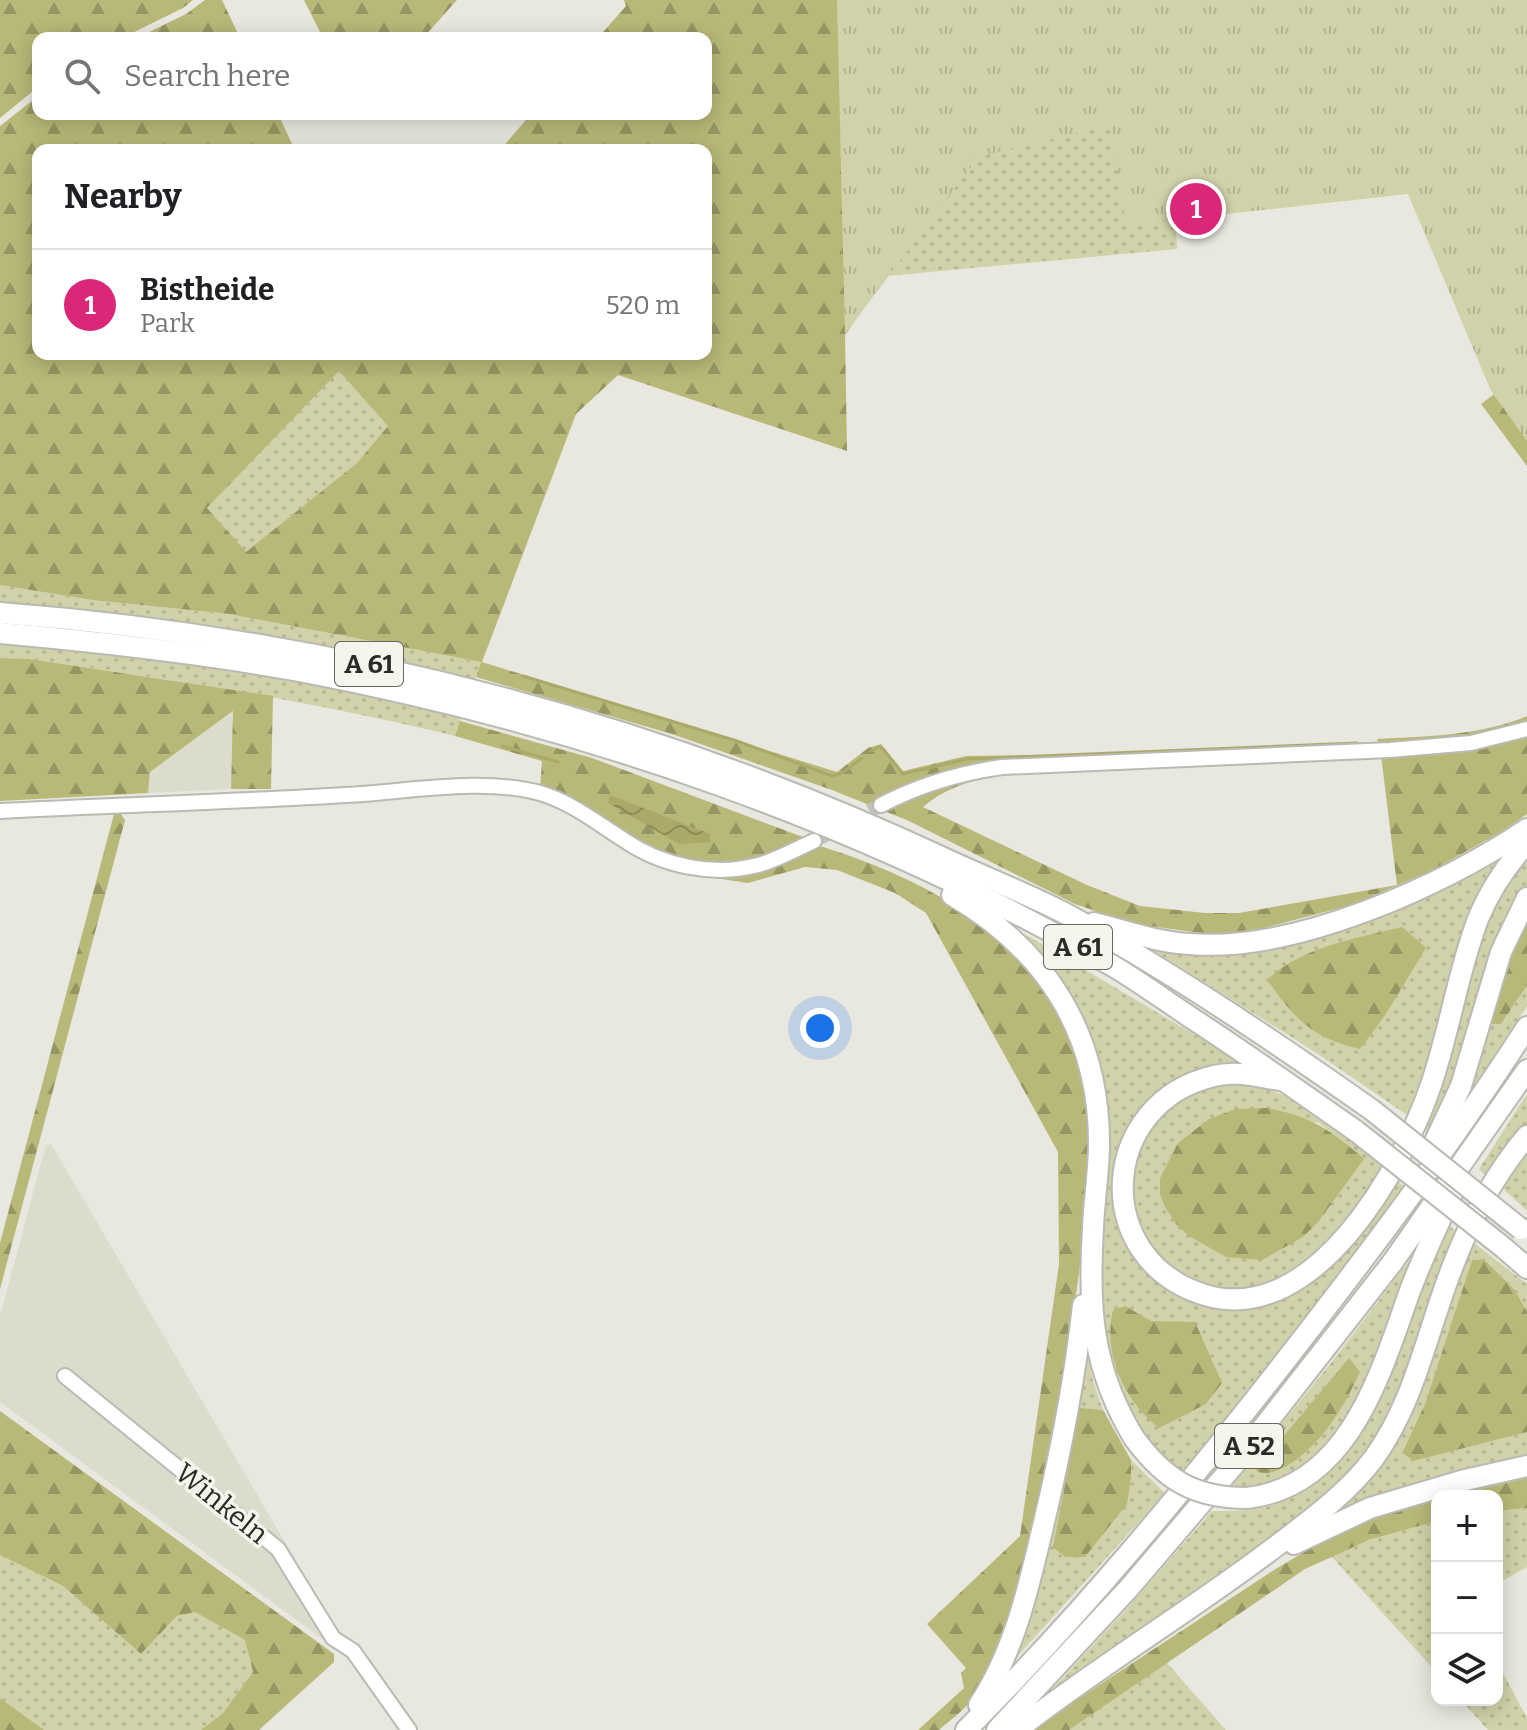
<!DOCTYPE html>
<meta charset="utf-8">
<style>
body{margin:0;font-family:Bitter,serif;background:#f2f2f2;color:#202124}
.controls{position:absolute;right:24px;bottom:24px;display:grid;overflow:hidden;border-radius:16px;box-shadow:0 4px 20px #0003}
.controls button{width:72px;height:72px;display:grid;place-items:center;padding:0;border:0;border-bottom:2px solid #e0e0e0;background:#fff;color:#202124;font:40px sans-serif}
.you{position:absolute;left:820px;top:1028px;width:28px;height:28px;margin:-20px;border:6px solid #fff;border-radius:50%;background:#1a73e8;box-shadow:0 0 0 12px #1a73e833}
.badge{display:grid;place-items:center;width:52px;height:52px;border-radius:50%;background:#db2777;color:#fff;font-size:26px;font-weight:700}
.pin{position:absolute;translate:-50% -50%;border:4px solid #fff;box-shadow:0 2px 8px #0006}
.list{margin:0;padding:0;list-style:none}
h2{display:flex;justify-content:space-between;align-items:center;height:104px;margin:0;padding:0 32px;font-size:34px}
h2 small{font-size:26px;font-weight:400;color:#757577}
.list li{display:grid;grid-template-columns:52px 1fr auto;gap:24px;align-items:center;box-sizing:border-box;height:112px;padding:0 32px;border-top:2px solid #e0e0e0}
.list b{display:block;font-size:30px;white-space:nowrap}
.list p{margin:0;font-size:26px;white-space:nowrap;color:#757577}
.list em{font-size:26px;font-style:normal;color:#757577}
.icon{flex:none;width:44px;height:44px;fill:none;stroke:currentColor;stroke-width:2;stroke-linecap:round;stroke-linejoin:round}
.map{position:relative;flex:none;width:1527px;height:1730px;overflow:hidden}
.search{position:absolute;background:#fff;box-shadow:0 4px 20px #0003;left:32px;top:32px;width:680px;height:88px;display:flex;align-items:center;gap:20px;box-sizing:border-box;padding:0 28px;border-radius:16px;color:#757577;font-size:30px}
.panel{position:absolute;background:#fff;box-shadow:0 4px 20px #0003;left:32px;top:144px;width:680px;height:216px;border-radius:16px}
.map>svg:first-child{display:block}
.built{fill:#dcdccd}
.grass{fill:url(#grass-dots);fill-rule:evenodd}
.forest{fill:url(#forest-firs);fill-rule:evenodd}
.park{fill:url(#park-tufts)}
.water{fill:url(#water-waves)}
.lines{fill:none;stroke-linecap:round;stroke-linejoin:round}
.stream{stroke:#aaa969;stroke-width:3}
.minor-tunnel{stroke:#c2c2bb;stroke-width:14;stroke-dasharray:14 7;stroke-linecap:butt}
.minor-casing{stroke:#b9bab2;stroke-width:18}
.highway-casing{stroke:#b9bab2;stroke-width:24}
.minor{stroke:#fff;stroke-width:14}
.highway{stroke:#fff;stroke-width:20}
.highway-bridge-casing{stroke:#b9bab2;stroke-width:24;stroke-linecap:butt}
.highway-bridge{stroke:#fff;stroke-width:20}
.labels{text-anchor:middle;stroke-width:7;stroke-linejoin:round;paint-order:stroke}
.shield{fill:#f5f5ed;stroke:#676762;stroke-width:2}
.shield-label{font-size:26px;font-weight:bold;fill:#2a2a27}
.street-label{font-size:28px;fill:#2a2a27;stroke:#f5f5ed}
</style>
<div class="map">
<svg width="1527" height="1730" viewBox="0 0 1527 1730">
<defs>
<pattern id="grass-dots" width="8" height="8" patternUnits="userSpaceOnUse" patternTransform="scale(2)"><rect width="8" height="8" fill="#d1d2a9"/><path d="M2 2h.1M6 6h.1" fill="none" stroke="#b4b491" stroke-width="1.8" stroke-linecap="round"/></pattern>
<pattern id="forest-firs" width="22" height="20" patternUnits="userSpaceOnUse" patternTransform="scale(2)"><rect width="22" height="20" fill="#b8b878"/><path d="M5 1l3.5 6h-7zM16 11l3.5 6h-7z" fill="#969662"/></pattern>
<pattern id="park-tufts" width="24" height="20" patternUnits="userSpaceOnUse" patternTransform="scale(2)"><rect width="24" height="20" fill="#d1d2a9"/><path d="M3 7l-1-3M5 7V3M7 7l1-3M15 17l-1-3M17 17v-4M19 17l1-3" fill="none" stroke="#b4b491"/></pattern>
<pattern id="water-waves" width="16" height="10" patternUnits="userSpaceOnUse" patternTransform="scale(2)"><rect width="16" height="10" fill="#aaa969"/><path d="M0 5q4-4 8 0t8 0" fill="none" stroke="#8b8a56"/></pattern>
</defs>
<rect width="100%" height="100%" fill="#e8e8e0"/>
<g class="built">
<path d="M 234,711 L 231,789 L 148,793 L 150,772 Z"/>
<path d="M 51,1144 L 345,1644 L 329,1644 L 0,1402 L 0,1316 L 46,1145 Z"/>
</g>
<g class="grass">
<path d="M 1075,0 L 1175,202 L 1177,249 L 887,276 L 970,88 Z"/>
<path d="M 339,371 L 389,426 L 357,463 L 246,553 L 207,508 Z"/>
<path d="M 0,585 L 92,600 L 229,614 L 481,662 L 455,736 C 314,701 173,680 30,659 L 0,658 Z"/>
<path d="M 1510,847 L 1407,1115 L 1312,1050 L 1142,943 L 1241,949 Z"/>
<path d="M 1527,851 L 1527,885 L 1447,1098 L 1430,1134 L 1419,1125 L 1480,925 Z"/>
<path d="M 1519,920 L 1501,1024 L 1527,985 L 1527,1006 L 1448,1125 Z"/>
<path d="M 1009,928 L 1028,936 L 1261,1074 L 1229,1070 L 1143,1115 L 1119,1211 L 1179,1290 L 1275,1296 L 1393,1178 L 1405,1187 L 1267,1369 L 1181,1474 L 1151,1450 L 1101,1355 L 1093,1053 Z"/>
<path d="M 1226,1083 C 1245,1085 1263,1087 1281,1094 C 1318,1108 1351,1142 1382,1166 L 1344,1223 L 1322,1250 L 1301,1268 L 1254,1290 L 1204,1287 L 1181,1277 L 1145,1240 L 1134,1215 L 1130,1186 L 1143,1134 L 1162,1110 L 1190,1093 ZM 1318,1122 L 1363,1159 L 1303,1237 L 1160,1194 L 1160,1178 L 1178,1143 Z"/>
<path d="M 1527,1094 L 1527,1127 L 1487,1177 L 1479,1169 Z"/>
<path d="M 1527,1144 L 1527,1211 L 1500,1186 Z"/>
<path d="M 1447,1224 L 1458,1233 L 1415,1361 L 1375,1447 L 1311,1514 L 1036,1707 L 1125,1611 L 1212,1511 C 1226,1511 1241,1511 1256,1509 C 1295,1503 1328,1473 1351,1443 Z"/>
<path d="M 1470,1240 L 1527,1284 L 1527,1311 L 1514,1289 L 1485,1259 L 1472,1260 L 1425,1404 L 1402,1453 L 1414,1461 L 1527,1432 L 1527,1462 L 1307,1531 L 1360,1485 Z"/>
<path d="M 1422,1244 L 1366,1390 L 1321,1456 L 1297,1475 L 1247,1489 L 1230,1487 L 1331,1363 Z"/>
<path d="M 1086,1342 L 1093,1381 L 1103,1410 L 1080,1409 L 1131,1477 L 1131,1460 L 1165,1493 L 1007,1668 Z"/>
<path d="M 1527,1508 L 1527,1567 L 1497,1584 L 1497,1511 Z"/>
<path d="M 1437,1521 L 1437,1673 L 1331,1556 L 1370,1540 Z"/>
<path d="M 0,1555 L 63,1586 L 141,1654 L 177,1616 L 195,1612 L 245,1640 L 253,1672 L 223,1713 L 201,1730 L 44,1730 L 0,1698 Z"/>
<path d="M 1497,1662 L 1527,1718 L 1527,1730 L 1488,1730 L 1461,1700 L 1497,1700 Z"/>
<path d="M 1167,1663 L 1226,1730 L 1069,1730 L 1156,1670 Z"/>
</g>
<g class="forest">
<path d="M 0,0 L 193,0 L 183,8 L 122,38 L 38,38 L 38,87 L 0,118 Z"/>
<path d="M 205,0 L 222,0 L 240,38 L 137,38 L 186,14 Z"/>
<path d="M 304,0 L 457,0 L 423,38 L 323,38 Z"/>
<path d="M 624,0 L 1075,0 L 845,335 L 847,451 L 618,375 L 576,414 L 482,662 L 837,772 L 868,748 L 881,744 L 903,771 L 966,756 L 1037,755 L 1038,772 C 997,775 955,779 923,807 L 1087,885 L 1140,906 L 1205,913 L 1239,913 L 1397,885 L 1381,755 L 1527,735 L 1527,814 L 1501,832 L 1431,871 L 1351,905 L 1264,928 L 1215,935 L 1142,925 L 1107,915 L 1075,904 L 909,821 L 832,790 L 672,734 L 476,677 L 481,662 L 229,614 L 92,600 L 0,585 L 0,126 L 38,96 L 38,114 L 278,114 L 295,150 L 38,150 L 38,354 L 706,354 L 706,150 L 500,150 L 531,114 L 706,114 L 706,38 L 598,38 L 626,6 ZM 339,371 L 388,426 L 357,463 L 246,552 L 207,508 Z"/>
<path d="M 1527,369 L 1527,466 L 1481,404 Z"/>
<path d="M 0,658 L 30,659 L 273,696 L 271,789 L 231,789 L 233,711 L 150,772 L 148,793 L 0,801 Z"/>
<path d="M 1527,716 L 1527,723 L 1501,732 L 1379,748 L 1377,739 C 1428,736 1479,736 1527,716 Z"/>
<path d="M 460,721 L 592,758 L 803,837 C 699,898 632,839 540,789 L 542,761 L 455,736 Z"/>
<path d="M 120,813 L 125,820 L 0,1289 L 0,1243 L 114,814 Z"/>
<path d="M 817,845 C 922,878 1011,924 1066,1024 C 1086,1062 1091,1112 1091,1154 C 1091,1188 1084,1223 1081,1257 C 1069,1353 1052,1449 1029,1543 C 1019,1585 1011,1620 994,1659 C 990,1668 987,1679 982,1687 C 972,1704 954,1717 939,1730 L 918,1730 L 964,1688 L 961,1673 L 966,1668 L 927,1624 L 1020,1536 L 1059,1264 L 1058,1152 L 926,913 L 895,893 L 837,870 L 805,867 L 748,883 L 668,871 L 750,872 Z"/>
<path d="M 1527,915 L 1527,985 L 1501,1024 L 1491,1024 L 1509,957 Z"/>
<path d="M 1402,927 L 1426,948 L 1384,1017 L 1360,1049 C 1311,1037 1296,1020 1267,980 C 1301,947 1357,938 1402,927 Z"/>
<path d="M 1267,1108 C 1312,1117 1329,1129 1364,1159 L 1318,1222 L 1303,1237 L 1262,1260 L 1226,1257 L 1189,1236 L 1176,1224 L 1164,1205 L 1160,1194 L 1160,1178 L 1178,1143 L 1209,1119 L 1235,1109 Z"/>
<path d="M 1484,1259 L 1514,1289 L 1527,1311 L 1527,1432 L 1414,1461 L 1402,1453 L 1425,1404 L 1472,1260 Z"/>
<path d="M 1125,1306 L 1151,1321 L 1195,1322 L 1222,1383 L 1206,1404 L 1159,1428 C 1125,1402 1102,1353 1113,1310 Z"/>
<path d="M 1349,1358 L 1360,1372 C 1351,1391 1342,1409 1329,1426 C 1317,1444 1277,1484 1255,1470 Z"/>
<path d="M 1080,1408 L 1103,1410 L 1131,1460 L 1131,1477 L 1127,1504 L 1085,1557 L 1065,1557 L 1053,1547 Z"/>
<path d="M 0,1411 L 334,1654 L 334,1662 L 259,1730 L 201,1730 L 223,1713 L 253,1672 L 245,1640 L 195,1612 L 177,1616 L 141,1654 L 63,1586 L 0,1555 Z"/>
<path d="M 1527,1478 L 1527,1508 L 1497,1511 L 1497,1496 L 1450,1496 Z"/>
<path d="M 1437,1499 L 1437,1521 L 1369,1540 L 1305,1569 L 1069,1730 L 1031,1730 L 1274,1570 L 1321,1542 L 1382,1515 Z"/>
<path d="M 0,1698 L 44,1730 L 0,1730 Z"/>
</g>
<path class="park" d="M 837,0 L 1527,0 L 1527,441 L 1491,391 L 1408,194 L 1126,225 L 1110,125 L 973,158 L 973,164 L 845,334 Z"/>
<path class="water" d="M 610,795 L 710,834 L 710,842 L 679,844 L 608,803 Z"/>
<g class="lines">
<g class="stream">
<path d="M 523,676 L 737,741 L 832,776 L 842,773 L 862,758"/>
<path d="M 502,746 L 558,762"/>
<path d="M 871,751 L 879,747 L 883,749 L 903,774 L 967,759 L 1357,743"/>
</g>
<path class="minor-tunnel" d="M 814,841 L 881,805"/>
<defs>
<g id="minor">
<path d="M 881,805 C 919,785 960,773 1002,767 L 1390,750 L 1471,743 L 1527,729"/>
<path d="M 0,811 C 115,805 231,802 346,795 C 406,792 482,777 540,793 C 571,802 597,823 624,840 C 662,866 713,877 758,865 C 777,860 796,849 814,841"/>
<path d="M 65,1376 L 278,1549 L 333,1638 L 353,1651 L 409,1730"/>
</g>
<g id="highway">
<path d="M 0,613 C 325,638 641,718 937,855 C 981,876 1029,894 1072,917 C 1176,975 1274,1041 1372,1110"/>
<path d="M 0,633 C 100,642 201,653 299,671 C 583,725 862,822 1113,966 C 1140,982 1166,1001 1193,1019 C 1248,1055 1302,1093 1356,1131"/>
<path d="M 952,895 C 1046,950 1099,1033 1099,1143 C 1099,1172 1094,1200 1093,1228 C 1088,1308 1092,1369 1134,1438"/>
<path d="M 1094,923 C 1126,931 1156,942 1190,944 C 1293,953 1443,886 1527,829"/>
<path d="M 1280,1080 C 1258,1077 1236,1070 1214,1076 C 1098,1103 1090,1260 1205,1295 C 1315,1328 1404,1166 1432,1082 C 1450,1028 1458,972 1478,919 C 1490,890 1506,866 1527,843"/>
<path d="M 1430,1152 L 1461,1086 L 1501,952 L 1527,898"/>
<path d="M 1504,1248 L 1527,1268"/>
<path d="M 1247,1498 C 1351,1486 1381,1371 1411,1288 C 1424,1255 1438,1224 1453,1192"/>
<path d="M 1294,1544 L 1370,1508 L 1461,1481 L 1527,1466"/>
<path d="M 979,1705 C 1015,1650 1029,1586 1044,1522 C 1061,1451 1075,1378 1083,1305"/>
<path d="M 966,1730 C 1082,1614 1185,1489 1286,1360 C 1370,1252 1453,1142 1527,1027"/>
<path d="M 997,1730 L 1129,1588 L 1233,1466 L 1392,1263 L 1527,1070"/>
<path d="M 1017,1730 C 1100,1665 1191,1611 1275,1547 C 1309,1521 1348,1493 1374,1458 C 1415,1401 1427,1332 1452,1268 C 1470,1221 1494,1175 1527,1136"/>
</g>
</defs>
<use href="#minor" class="minor-casing"/>
<use href="#highway" class="highway-casing"/>
<use href="#minor" class="minor"/>
<use href="#highway" class="highway"/>
<defs>
<g id="highway-bridge">
<path d="M 1372,1110 L 1521,1229"/>
<path d="M 1356,1131 L 1504,1248"/>
<path d="M 1134,1438 C 1165,1480 1194,1498 1247,1498"/>
</g>
</defs>
<use href="#highway-bridge" class="highway-bridge-casing"/>
<use href="#highway-bridge" class="highway-bridge"/>
</g>
<g class="labels">
<g class="shield">
<rect x="335" y="642" width="68" height="44" rx="6"/>
<rect x="1044" y="925" width="68" height="44" rx="6"/>
<rect x="1215" y="1424" width="68" height="44" rx="6"/>
</g>
<g class="shield-label">
<text x="369" y="673">A 61</text>
<text x="1078" y="956">A 61</text>
<text x="1249" y="1455">A 52</text>
</g>
<g class="street-label">
<text transform="translate(222 1503) rotate(39)" y="10">Winkeln</text>
</g>
</g>
</svg>
<div class="controls">
<button>+</button>
<button>−</button>
<button><svg class="icon" aria-label="layers" viewBox="0 0 24 24"><path d="M12 4l9 5-9 5-9-5zM3 14l9 5 9-5"/></svg></button>
</div>
<div class="you"></div>
<div class="pin badge" style="left:1196px;top:209px">1</div>
<div class="search"><svg class="icon" aria-label="search" viewBox="0 0 24 24"><circle cx="10" cy="10" r="6"/><path d="M15 15l6 6"/></svg>Search here</div>
<section class="panel">
<h2>Nearby<small></small></h2>
<ul class="list">
<li><span class="badge">1</span><div><b>Bistheide</b><p>Park</p></div><em>520 m</em></li>
</ul>
</section>
</div>
